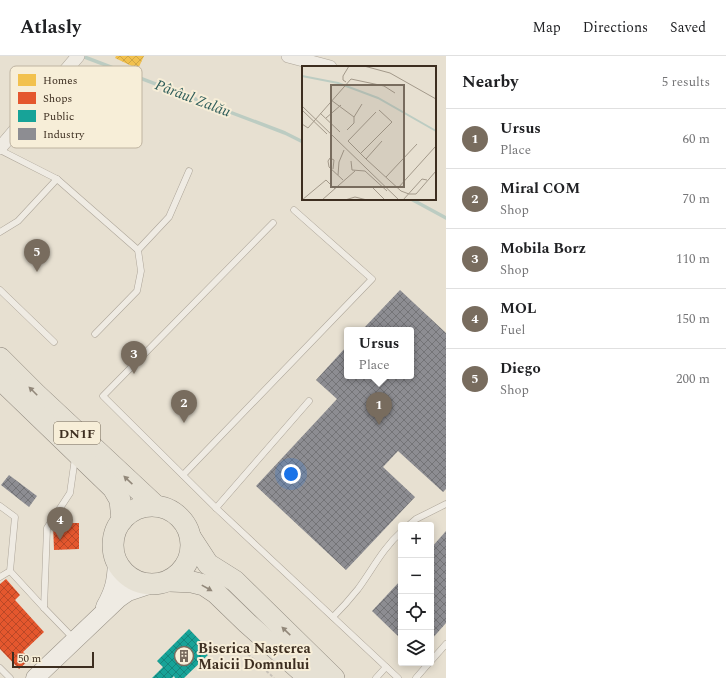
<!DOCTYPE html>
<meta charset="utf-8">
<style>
body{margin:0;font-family:Spectral,serif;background:#f2f2f2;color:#202124}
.controls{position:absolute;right:12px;bottom:12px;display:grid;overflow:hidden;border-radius:4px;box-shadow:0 2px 10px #0003}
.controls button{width:36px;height:36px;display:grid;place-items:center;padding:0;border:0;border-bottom:1px solid #e0e0e0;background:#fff;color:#202124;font:20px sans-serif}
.scale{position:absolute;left:12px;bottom:10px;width:82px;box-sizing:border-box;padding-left:4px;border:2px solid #3d2e20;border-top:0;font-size:11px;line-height:14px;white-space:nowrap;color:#3d2e20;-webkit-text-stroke:3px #f7eed8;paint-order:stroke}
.you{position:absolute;left:291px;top:418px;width:14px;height:14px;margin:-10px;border:3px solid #fff;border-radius:50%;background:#1a73e8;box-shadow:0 0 0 6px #1a73e833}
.badge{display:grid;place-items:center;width:26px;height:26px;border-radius:50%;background:#786c5e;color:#fff;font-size:13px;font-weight:700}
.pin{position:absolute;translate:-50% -33px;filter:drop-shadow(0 1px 2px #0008)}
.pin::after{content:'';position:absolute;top:21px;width:14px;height:12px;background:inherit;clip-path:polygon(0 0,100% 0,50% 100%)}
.popup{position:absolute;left:344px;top:271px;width:70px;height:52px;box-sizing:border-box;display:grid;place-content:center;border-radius:4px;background:#fff;filter:drop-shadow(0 1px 3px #0005);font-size:13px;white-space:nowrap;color:#757577}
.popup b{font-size:15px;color:#202124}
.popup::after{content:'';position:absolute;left:50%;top:100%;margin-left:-8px;border:8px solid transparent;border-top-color:#fff}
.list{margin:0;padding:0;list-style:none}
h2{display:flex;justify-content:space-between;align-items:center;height:52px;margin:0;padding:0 16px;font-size:17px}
h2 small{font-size:13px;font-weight:400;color:#757577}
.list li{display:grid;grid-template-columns:26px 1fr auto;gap:12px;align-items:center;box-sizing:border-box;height:60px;padding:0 16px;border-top:1px solid #e0e0e0}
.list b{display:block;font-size:15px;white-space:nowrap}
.list p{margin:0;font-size:13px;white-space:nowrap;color:#757577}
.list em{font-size:13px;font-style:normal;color:#757577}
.icon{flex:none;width:22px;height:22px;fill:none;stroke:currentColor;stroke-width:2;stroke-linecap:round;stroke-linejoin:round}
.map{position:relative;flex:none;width:446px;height:622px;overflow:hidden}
header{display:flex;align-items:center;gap:24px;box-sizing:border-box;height:56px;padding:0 20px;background:#fff;border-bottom:1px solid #e0e0e0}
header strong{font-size:19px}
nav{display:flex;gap:22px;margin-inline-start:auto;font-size:14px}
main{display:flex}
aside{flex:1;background:#fff}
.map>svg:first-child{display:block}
.homes{fill:url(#homes-cross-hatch)}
.shops{fill:url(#shops-cross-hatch)}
.public{fill:url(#public-cross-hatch)}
.industry{fill:url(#industry-cross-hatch)}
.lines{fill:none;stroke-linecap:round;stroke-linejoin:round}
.stream{stroke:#bcccc2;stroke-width:3.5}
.lane-casing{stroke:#ada599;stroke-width:7}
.street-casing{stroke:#ada599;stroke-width:14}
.secondary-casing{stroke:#9c958a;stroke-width:19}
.primary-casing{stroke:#928b80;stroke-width:22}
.path{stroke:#c8c2b9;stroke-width:2;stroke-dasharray:3 2;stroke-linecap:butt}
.lane{stroke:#efebe3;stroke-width:6}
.street{stroke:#efebe3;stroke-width:13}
.secondary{stroke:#efebe3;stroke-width:18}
.primary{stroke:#e6e1d4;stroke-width:21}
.oneway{fill:#92887a}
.labels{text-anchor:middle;stroke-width:4;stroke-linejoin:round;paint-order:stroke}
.shield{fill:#f7eed8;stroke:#756857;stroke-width:1}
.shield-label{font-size:13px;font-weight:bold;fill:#3d2e20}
.poi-label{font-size:14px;font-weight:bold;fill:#3d2e20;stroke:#f7eed8;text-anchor:start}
.water-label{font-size:15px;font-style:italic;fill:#2f5d5a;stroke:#f7eed8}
.inset-river{fill:none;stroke:#bcccc2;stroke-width:2}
.inset-road{fill:none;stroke:#a3998a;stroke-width:1}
.view{fill:#786c5e;fill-opacity:0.15;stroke:#786c5e;stroke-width:2}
.inset-edge{fill:none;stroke:#3d2e20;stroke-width:2}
.key{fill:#f7eed8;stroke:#bfb4a1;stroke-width:1}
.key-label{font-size:11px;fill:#3d2e20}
</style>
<header>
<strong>Atlasly</strong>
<nav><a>Map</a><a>Directions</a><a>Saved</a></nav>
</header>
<main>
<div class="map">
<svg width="446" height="622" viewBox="0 0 446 622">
<defs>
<pattern id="homes-cross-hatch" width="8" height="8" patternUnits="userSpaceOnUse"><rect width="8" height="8" fill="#f2c14e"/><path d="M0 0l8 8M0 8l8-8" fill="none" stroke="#d0a644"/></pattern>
<pattern id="shops-cross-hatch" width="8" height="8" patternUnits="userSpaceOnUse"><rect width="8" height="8" fill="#e4572e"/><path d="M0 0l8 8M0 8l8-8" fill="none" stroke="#ba4827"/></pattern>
<pattern id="public-cross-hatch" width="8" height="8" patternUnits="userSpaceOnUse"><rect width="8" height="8" fill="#17a398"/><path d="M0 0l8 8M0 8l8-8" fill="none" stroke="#16857c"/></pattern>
<pattern id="industry-cross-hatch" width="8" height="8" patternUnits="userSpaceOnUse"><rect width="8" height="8" fill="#8d8d92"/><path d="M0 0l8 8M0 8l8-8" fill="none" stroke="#747477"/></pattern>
</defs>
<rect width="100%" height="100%" fill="#e7e0d1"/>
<path class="homes" d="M 116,0 L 144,0 L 138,13 L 115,2 Z"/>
<g class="shops">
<path d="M 53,467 L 79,467 L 79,493 L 54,494 Z"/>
<path d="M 6,523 L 20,539 L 15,544 L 44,576 L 23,596 L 30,603 L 19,613 L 0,593 L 0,528 Z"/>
</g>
<path class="public" d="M 189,573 L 211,596 L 184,622 L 175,622 L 174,620 L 172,622 L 152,622 L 163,611 L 157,605 Z"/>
<g class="industry">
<path d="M 400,234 L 446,277 L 446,433 L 443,436 L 398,395 L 383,411 L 415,441 L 346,514 L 256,430 L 337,343 L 316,324 L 347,290 L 347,320 L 411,320 L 411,274 L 362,274 Z"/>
<path d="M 9,419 L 37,440 L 29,451 L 1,429 Z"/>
<path d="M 446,475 L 446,567 L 431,584 L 431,492 Z"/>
<path d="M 401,524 L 401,583 L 372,555 Z"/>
</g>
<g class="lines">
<g class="stream">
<path d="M 82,0 L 285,77 L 303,86"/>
<path d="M 411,143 L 446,162"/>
</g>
<defs>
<g id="lane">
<path d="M 0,94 L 57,123 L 138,194 L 141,215 L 137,235 L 95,278"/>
<path d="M 273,167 L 103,340 L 216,452 L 398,622"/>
<path d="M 0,176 L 18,165 L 57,123"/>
<path d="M 138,194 L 169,161 L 189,115"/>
<path d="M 0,234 L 54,286"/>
<path d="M 183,419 L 372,223 L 294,154"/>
<path d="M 0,450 L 15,461 L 10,515 L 44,552 L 74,583"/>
<path d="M 216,452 L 309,345"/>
<path d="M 409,469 L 416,463 L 446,448"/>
<path d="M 0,521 L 10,515"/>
<path d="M 44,552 L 47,472 L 70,437 L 75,402"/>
<path d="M 333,561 C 342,552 350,543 358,533 C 372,514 383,492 401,476"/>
<path d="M 431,605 L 446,588"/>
<path d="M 0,612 L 10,622"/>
<path d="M 376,622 L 386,611"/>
<path d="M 416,622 L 429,607"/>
</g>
<g id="street">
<path d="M 288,0 L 330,11"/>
<path d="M 0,92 L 78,0"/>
</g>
<g id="secondary">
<path d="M 105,551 C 114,535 116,526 117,507"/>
<path d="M 35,622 L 118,543 L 128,536 L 149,529"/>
</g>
<g id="primary">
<path d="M 0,302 L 36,338 L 156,450"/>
<path d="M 0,323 L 113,432 L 120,444 L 122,464"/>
<circle cx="152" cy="489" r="39"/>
<path d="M 191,482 L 208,508 L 235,525 L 334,622"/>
<path d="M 170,525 L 192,526 L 204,529 L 216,537 L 247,567 L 309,622"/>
</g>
</defs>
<use href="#lane" class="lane-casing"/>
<use href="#street" class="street-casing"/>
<use href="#secondary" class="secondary-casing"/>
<use href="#primary" class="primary-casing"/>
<path class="path" d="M 248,598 L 274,622"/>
<use href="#lane" class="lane"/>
<use href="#street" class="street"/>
<use href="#secondary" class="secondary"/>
<use href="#primary" class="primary"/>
</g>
<defs><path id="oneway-solid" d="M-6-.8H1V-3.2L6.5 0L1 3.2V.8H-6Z"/></defs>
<g class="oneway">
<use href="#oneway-solid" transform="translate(33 335) rotate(-135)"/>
<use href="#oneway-solid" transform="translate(128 424) rotate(-137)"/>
<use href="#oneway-solid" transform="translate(207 532) rotate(29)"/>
<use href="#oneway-solid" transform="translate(286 575) rotate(-136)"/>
</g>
<defs>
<symbol id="building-ring" viewBox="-11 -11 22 22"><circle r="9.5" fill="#f7eed8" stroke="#786c5e" stroke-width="1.5"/><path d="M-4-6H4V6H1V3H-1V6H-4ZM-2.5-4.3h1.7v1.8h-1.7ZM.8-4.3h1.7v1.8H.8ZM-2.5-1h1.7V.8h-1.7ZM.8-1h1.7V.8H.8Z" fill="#786c5e"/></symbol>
</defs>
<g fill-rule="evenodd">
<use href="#building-ring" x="173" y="589" width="22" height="22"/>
</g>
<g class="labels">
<rect class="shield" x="54" y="366" width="46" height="22" rx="3"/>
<g class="shield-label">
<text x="77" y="382">DN1F</text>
</g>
<g class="poi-label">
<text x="198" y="597">Biserica Nașterea<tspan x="198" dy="16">Maicii Domnului</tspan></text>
</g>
<g class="water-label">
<text transform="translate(193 42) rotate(21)" y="5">Pârâul Zalău</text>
</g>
</g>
<g transform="translate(302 10)">
<rect width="134" height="134" fill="#e7e0d1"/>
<path class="inset-river" d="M 0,10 L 36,17 L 76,32 L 134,65"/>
<path class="inset-road" d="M 62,0 L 88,7 L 134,33M 44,16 L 41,14 L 41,10 L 47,0M 29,34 L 52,51M 0,40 L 97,134M 0,44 L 25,68M 74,46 L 46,75 L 64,93 L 99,125 L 107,128 L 114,128 L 134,105M 18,47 L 38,66M 24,52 L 39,39M 0,58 L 6,62 L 49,13 L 82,20 L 93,27M 45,64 L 52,57 L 52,51 L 60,38M 59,87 L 90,56 L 77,44M 28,92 L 26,95 L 27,101 L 41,114M 28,92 L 32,94 L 31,103M 64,93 L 80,75M 49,95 L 50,104 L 63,105 L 85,125M 36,109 L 37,96 L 42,84M 84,111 L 115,78M 70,121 L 83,134M 96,122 L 133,81M 0,134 L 24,114 L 33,123M 20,134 L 53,105M 43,134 L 53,131 L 65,134M 101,134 L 120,113 L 125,114"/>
<path class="view" d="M 29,19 L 102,19 L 102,121 L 29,121 Z"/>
<rect width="134" height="134" class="inset-edge"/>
</g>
<rect x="10" y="10" width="132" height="82" rx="6" class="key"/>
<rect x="18" y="18" width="18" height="12" fill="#f2c14e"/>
<rect x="18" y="36" width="18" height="12" fill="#e4572e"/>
<rect x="18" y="54" width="18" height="12" fill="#17a398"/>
<rect x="18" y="72" width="18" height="12" fill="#8d8d92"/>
<g class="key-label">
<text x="43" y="28">Homes</text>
<text x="43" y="46">Shops</text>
<text x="43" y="64">Public</text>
<text x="43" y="82">Industry</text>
</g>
</svg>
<div class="controls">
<button>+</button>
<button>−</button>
<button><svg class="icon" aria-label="locate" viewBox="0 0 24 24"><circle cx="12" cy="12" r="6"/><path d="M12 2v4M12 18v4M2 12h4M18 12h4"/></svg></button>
<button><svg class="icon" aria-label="layers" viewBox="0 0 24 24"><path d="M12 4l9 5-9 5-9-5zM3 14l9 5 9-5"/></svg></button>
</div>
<div class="scale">50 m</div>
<div class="you"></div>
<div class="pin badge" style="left:379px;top:369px">1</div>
<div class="popup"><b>Ursus</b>Place</div>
<div class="pin badge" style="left:184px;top:367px">2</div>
<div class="pin badge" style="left:134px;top:318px">3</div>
<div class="pin badge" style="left:60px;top:484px">4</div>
<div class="pin badge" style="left:37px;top:216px">5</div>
</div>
<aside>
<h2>Nearby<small>5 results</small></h2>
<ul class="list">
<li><span class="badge">1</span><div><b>Ursus</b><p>Place</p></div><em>60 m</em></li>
<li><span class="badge">2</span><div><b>Miral COM</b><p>Shop</p></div><em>70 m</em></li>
<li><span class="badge">3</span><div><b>Mobila Borz</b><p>Shop</p></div><em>110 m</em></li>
<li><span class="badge">4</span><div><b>MOL</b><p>Fuel</p></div><em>150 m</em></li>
<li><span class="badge">5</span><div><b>Diego</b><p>Shop</p></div><em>200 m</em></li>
</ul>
</aside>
</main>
